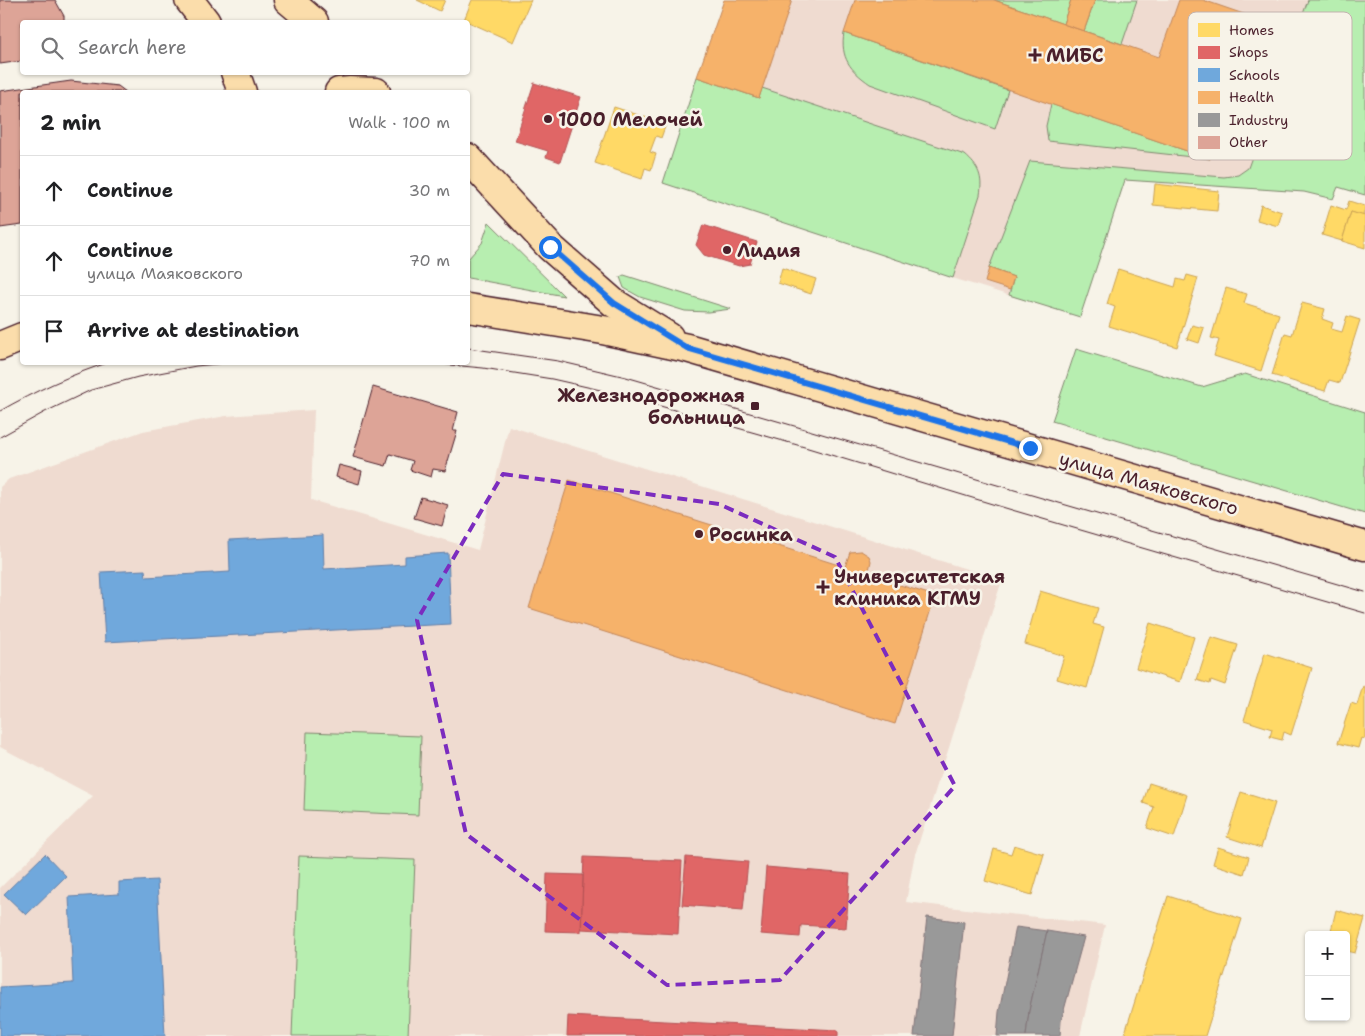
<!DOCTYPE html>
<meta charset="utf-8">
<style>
body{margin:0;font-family:"Shantell Sans",sans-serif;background:#f2f2f2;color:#202124}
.controls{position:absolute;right:15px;bottom:15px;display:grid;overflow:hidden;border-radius:5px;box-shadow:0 1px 4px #0004}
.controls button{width:45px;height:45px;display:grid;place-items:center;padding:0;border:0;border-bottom:1px solid #e0e0e0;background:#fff;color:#202124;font:25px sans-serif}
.stop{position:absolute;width:15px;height:15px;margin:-11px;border:4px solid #1a73e8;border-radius:50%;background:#fff}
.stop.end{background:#1a73e8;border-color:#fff;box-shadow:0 1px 5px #0008}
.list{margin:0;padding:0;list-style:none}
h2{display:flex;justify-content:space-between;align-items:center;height:65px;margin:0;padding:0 20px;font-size:21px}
h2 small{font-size:16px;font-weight:400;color:#757577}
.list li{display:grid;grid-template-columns:32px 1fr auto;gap:15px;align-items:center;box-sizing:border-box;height:70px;padding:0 20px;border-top:1px solid #e0e0e0}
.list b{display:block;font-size:19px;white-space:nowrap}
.list p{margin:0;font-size:16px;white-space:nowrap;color:#757577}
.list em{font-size:16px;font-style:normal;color:#757577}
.icon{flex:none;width:28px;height:28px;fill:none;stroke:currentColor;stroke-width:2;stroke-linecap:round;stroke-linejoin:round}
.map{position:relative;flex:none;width:1365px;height:1036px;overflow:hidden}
.search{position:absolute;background:#fff;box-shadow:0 1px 4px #0004;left:20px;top:20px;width:450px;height:55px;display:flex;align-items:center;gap:12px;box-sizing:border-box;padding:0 18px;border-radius:5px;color:#757577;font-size:19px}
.panel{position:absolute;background:#fff;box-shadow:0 1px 4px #0004;left:20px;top:90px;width:450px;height:275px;border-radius:5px}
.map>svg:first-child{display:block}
.built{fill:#efdbd0}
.green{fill:#b7eeb0;stroke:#80866e}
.homes{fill:#ffd966;stroke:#c9a154}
.shops{fill:#e06666;stroke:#b35154}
.schools{fill:#6fa8dc;stroke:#647fa7}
.health{fill:#f6b26b;stroke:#c28658}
.industry{fill:#999;stroke:#817478}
.building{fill:#dda497;stroke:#4a1f2b}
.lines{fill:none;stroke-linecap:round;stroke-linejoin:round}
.primary-casing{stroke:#4a1f2b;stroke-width:31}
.primary{stroke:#fbddab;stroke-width:28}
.tram{stroke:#4a1f2b;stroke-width:1}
.route{stroke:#1a73e8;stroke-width:6}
.marked{fill:none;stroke:#7b2cbf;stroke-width:4;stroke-dasharray:10 6;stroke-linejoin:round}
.poi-dot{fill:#4a1f2b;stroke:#f7f3e8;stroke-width:2}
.labels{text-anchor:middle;stroke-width:5;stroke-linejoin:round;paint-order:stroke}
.poi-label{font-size:19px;font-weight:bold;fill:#4a1f2b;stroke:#f7f3e8;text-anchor:start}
.street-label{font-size:19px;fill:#4a1f2b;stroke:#f7f3e8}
.key{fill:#f7f3e8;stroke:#c3b3af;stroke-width:1}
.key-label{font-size:14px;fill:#4a1f2b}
</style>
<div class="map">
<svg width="1365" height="1036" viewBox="0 0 1365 1036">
<rect width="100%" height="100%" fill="#f7f3e8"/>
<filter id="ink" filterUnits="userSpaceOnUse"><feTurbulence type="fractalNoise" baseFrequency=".02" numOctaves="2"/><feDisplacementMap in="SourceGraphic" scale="10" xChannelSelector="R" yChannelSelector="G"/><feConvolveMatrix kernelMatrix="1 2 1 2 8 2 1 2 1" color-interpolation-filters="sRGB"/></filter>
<g filter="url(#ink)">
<g class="built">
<path d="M 724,0 L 1365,0 L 1304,192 L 1125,180 L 1080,317 L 962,281 L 663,183 Z"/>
<path d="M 314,410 L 311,500 L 478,550 L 509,426 L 1002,580 L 914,858 L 906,902 L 1105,925 L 1080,1036 L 0,1036 L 0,888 L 93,796 L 0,747 L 0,487 L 9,479 L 143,431 L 226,416 Z"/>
</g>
<g class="green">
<path d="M 994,0 L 1071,0 L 1063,24 Z"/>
<path d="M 1095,0 L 1137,0 L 1122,44 L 1084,31 Z"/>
<path d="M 1308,0 L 1365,0 L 1365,195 L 1338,187 L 1333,199 L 1304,192 L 1125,180 L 1080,317 L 1009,295 L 1014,277 L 989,268 L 1030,161 L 1224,177 L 1238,175 L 1248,168 Z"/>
<path d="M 844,33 L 1008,90 L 995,129 L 870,84 C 850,70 840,58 844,33 Z"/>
<path d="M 697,77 L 759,98 L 762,88 L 965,155 C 979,167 983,177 980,195 L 953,278 L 663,183 Z"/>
<path d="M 1051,104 L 1210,159 L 1048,141 L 1046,126 Z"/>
<path d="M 489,222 L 564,296 L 468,278 L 468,259 L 482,243 Z"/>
<path d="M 624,275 L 731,309 L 708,312 L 685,311 L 640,297 L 624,288 L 620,277 Z"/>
<path d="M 1076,349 L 1202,387 L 1245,374 L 1365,412 L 1365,514 L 1052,421 Z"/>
<path d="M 307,732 L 421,736 L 418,815 L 304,810 Z"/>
<path d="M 299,856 L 415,860 L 408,1036 L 292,1036 Z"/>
</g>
<g class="homes">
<path d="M 417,0 L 445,0 L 440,11 Z"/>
<path d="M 472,0 L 531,0 L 513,42 L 464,20 Z"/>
<path d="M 614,107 L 666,124 L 661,138 L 656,136 L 650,152 L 656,154 L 651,170 L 645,168 L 642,179 L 595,163 Z"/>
<path d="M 1155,184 L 1219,191 L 1217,211 L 1153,205 Z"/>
<path d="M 1349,201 L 1365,206 L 1365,208 L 1363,216 L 1351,212 L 1342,241 L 1322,235 L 1331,205 L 1346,210 Z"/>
<path d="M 1261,205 L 1282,212 L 1278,226 L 1257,220 Z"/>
<path d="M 1351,212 L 1365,216 L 1365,248 L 1342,241 Z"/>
<path d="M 782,268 L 816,279 L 811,294 L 778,283 Z"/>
<path d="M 1118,269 L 1175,287 L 1177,279 L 1185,281 L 1187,275 L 1198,278 L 1177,347 L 1109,326 L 1115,307 L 1107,304 Z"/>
<path d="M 1226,288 L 1247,294 L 1244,303 L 1279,314 L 1261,371 L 1214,356 L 1219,340 L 1211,338 Z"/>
<path d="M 1302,303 L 1325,309 L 1322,319 L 1333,323 L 1331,329 L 1342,332 L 1347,316 L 1360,320 L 1340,383 L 1329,380 L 1325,391 L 1272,375 L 1285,333 L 1292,335 Z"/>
<path d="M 1192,325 L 1204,328 L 1199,343 L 1187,339 Z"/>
<path d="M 1040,591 L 1098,608 L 1093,624 L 1104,627 L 1087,688 L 1057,679 L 1064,656 L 1025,644 Z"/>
<path d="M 1150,623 L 1194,637 L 1180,682 L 1136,668 Z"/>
<path d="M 1211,637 L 1238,645 L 1225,685 L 1211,680 L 1210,684 L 1197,680 Z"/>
<path d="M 1265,653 L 1312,668 L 1291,735 L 1284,732 L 1282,740 L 1270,737 L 1272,729 L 1244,720 Z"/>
<path d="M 1363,686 L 1365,687 L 1365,739 L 1361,738 L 1358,748 L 1338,743 L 1351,703 L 1357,705 Z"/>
<path d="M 1149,783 L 1187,795 L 1174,837 L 1147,828 L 1154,807 L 1143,803 Z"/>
<path d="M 1241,792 L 1275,803 L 1261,848 L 1227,837 Z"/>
<path d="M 1014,845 L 1044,854 L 1032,895 L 985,881 L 994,849 L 1011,854 Z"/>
<path d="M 1218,847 L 1249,857 L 1244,874 L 1213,864 Z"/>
<path d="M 1168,896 L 1242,919 L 1205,1036 L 1124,1036 Z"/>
<path d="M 1336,910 L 1365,918 L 1355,953 L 1346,951 L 1346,935 L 1330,935 Z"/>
</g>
<g class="shops">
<path d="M 534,83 L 581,97 L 560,162 L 546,157 L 548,151 L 515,141 Z"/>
<path d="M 703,225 L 757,242 L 750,264 L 739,266 L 704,255 L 696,245 Z"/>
<path d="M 584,857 L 682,861 L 678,934 L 581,929 Z"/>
<path d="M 686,857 L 748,862 L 743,910 L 682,905 Z"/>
<path d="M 766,867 L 850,874 L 846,928 L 801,925 L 800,937 L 761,934 Z"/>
<path d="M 547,874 L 583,875 L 581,932 L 545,931 Z"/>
<path d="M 568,1016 L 838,1030 L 838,1036 L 567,1036 Z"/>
</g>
<g class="schools">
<path d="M 323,535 L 324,569 L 405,564 L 405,556 L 448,553 L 451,624 L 105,642 L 101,572 L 145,570 L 146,577 L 230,572 L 229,540 Z"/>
<path d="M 45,854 L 66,876 L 26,915 L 4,894 Z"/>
<path d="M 157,880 L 165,1036 L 0,1036 L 0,987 L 73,983 L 69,897 L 119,894 L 119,882 Z"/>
</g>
<g class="health">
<path d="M 724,0 L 792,0 L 759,98 L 697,77 Z"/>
<path d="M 855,0 L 994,0 L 1159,57 L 1179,0 L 1203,0 L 1258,19 L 1210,159 L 844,33 Z"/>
<path d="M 1071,0 L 1095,0 L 1084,31 L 1063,24 Z"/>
<path d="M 989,268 L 1014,277 L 1010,290 L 985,282 Z"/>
<path d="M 569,480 L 845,567 L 850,552 L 861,551 L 869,556 L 871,561 L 868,575 L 935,596 L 895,724 L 529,608 Z"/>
</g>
<g class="industry">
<path d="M 927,917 L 964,922 L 952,1036 L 914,1036 Z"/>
<path d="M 1016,927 L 1047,931 L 1029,1011 L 1026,1036 L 997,1036 L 999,1012 Z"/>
<path d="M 1047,931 L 1084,937 L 1061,1021 L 1060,1036 L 1026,1036 L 1029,1011 Z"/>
</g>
<g class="building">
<path d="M 0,0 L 55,0 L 64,16 L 64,22 L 22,22 L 22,61 L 0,64 Z"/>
<path d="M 71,81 L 118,86 L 126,92 L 22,92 L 22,225 L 0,228 L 0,91 Z"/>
<path d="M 373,387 L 458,412 L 453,431 L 457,431 L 445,471 L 433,469 L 431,477 L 410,470 L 413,461 L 390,454 L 386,466 L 353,457 Z"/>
<path d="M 339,465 L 362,471 L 359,484 L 336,477 Z"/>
<path d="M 421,497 L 448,505 L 442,526 L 414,518 Z"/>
</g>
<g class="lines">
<defs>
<g id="primary">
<path d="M 189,0 L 206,22"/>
<path d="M 288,0 L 314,22"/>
<path d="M 235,72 L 242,92"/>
<path d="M 339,92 L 350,91 L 376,92"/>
<path d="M 468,158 L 550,247 L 614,303 L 669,337"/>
<path d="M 468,308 L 603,330 L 687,348 L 1365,546"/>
<path d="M 0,346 L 22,337"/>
</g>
</defs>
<use href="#primary" class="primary-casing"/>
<use href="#primary" class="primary"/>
<g class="tram">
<path d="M 468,348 L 558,361 L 626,377 L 1365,592"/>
<path d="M 419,362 L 483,368 L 552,379 L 618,394 L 808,448 L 1012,510 L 1365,613"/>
<path d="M 0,411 C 35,391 72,374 110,362"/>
<path d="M 0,437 L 45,412 L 91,390 L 138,377 L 196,366 L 236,362"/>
</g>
</g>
</g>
<g class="lines" filter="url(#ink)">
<path class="route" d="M 550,247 L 614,303 L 687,348 L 1030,448"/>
</g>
<path class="marked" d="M 503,474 L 719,504 L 835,557 L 955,786 L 780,980 L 667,985 L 466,834 L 417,620 Z"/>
<g class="poi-dot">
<path d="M1032.5 47.5h5v5h5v5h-5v5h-5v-5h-5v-5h5z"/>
<circle cx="548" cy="119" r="5"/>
<circle cx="727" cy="250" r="5"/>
<rect x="750" y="401" width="10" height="10" rx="2.5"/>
<circle cx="699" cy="534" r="5"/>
<path d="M820.5 579.5h5v5h5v5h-5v5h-5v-5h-5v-5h5z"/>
</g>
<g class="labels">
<g class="poi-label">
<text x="1046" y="62">МИБС</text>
<text x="558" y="126">1000 Мелочей</text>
<text x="737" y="257">Лидия</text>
<text x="745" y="402" text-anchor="end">Железнодорожная<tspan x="745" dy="22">больница</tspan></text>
<text x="709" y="541">Росинка</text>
<text x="834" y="583">Университетская<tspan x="834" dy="22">клиника КГМУ</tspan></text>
</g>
<g class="street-label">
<text transform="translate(1149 483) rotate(16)" y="7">улица Маяковского</text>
</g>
</g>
<rect x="1188" y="12" width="164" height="148" rx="8" class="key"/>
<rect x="1198" y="23" width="22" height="14" fill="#ffd966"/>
<rect x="1198" y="46" width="22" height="13" fill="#e06666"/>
<rect x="1198" y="68" width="22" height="14" fill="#6fa8dc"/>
<rect x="1198" y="91" width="22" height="13" fill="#f6b26b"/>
<rect x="1198" y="113" width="22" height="14" fill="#999"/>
<rect x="1198" y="136" width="22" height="13" fill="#dda497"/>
<g class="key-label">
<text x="1229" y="35">Homes</text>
<text x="1229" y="57">Shops</text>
<text x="1229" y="80">Schools</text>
<text x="1229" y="102">Health</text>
<text x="1229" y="125">Industry</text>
<text x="1229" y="147">Other</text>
</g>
</svg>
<div class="controls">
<button>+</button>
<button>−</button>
</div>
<div class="stop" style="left:550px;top:247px"></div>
<div class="stop end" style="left:1030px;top:448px"></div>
<div class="search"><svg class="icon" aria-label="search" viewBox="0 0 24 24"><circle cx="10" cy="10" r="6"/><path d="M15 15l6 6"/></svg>Search here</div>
<section class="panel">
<h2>2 min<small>Walk · 100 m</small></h2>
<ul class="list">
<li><svg class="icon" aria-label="ahead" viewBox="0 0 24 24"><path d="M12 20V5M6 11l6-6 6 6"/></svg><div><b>Continue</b></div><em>30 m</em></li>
<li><svg class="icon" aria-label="ahead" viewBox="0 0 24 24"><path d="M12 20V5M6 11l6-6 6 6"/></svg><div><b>Continue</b><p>улица Маяковского</p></div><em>70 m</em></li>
<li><svg class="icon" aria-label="arrive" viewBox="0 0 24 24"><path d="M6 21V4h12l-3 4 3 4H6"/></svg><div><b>Arrive at destination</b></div></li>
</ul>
</section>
</div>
